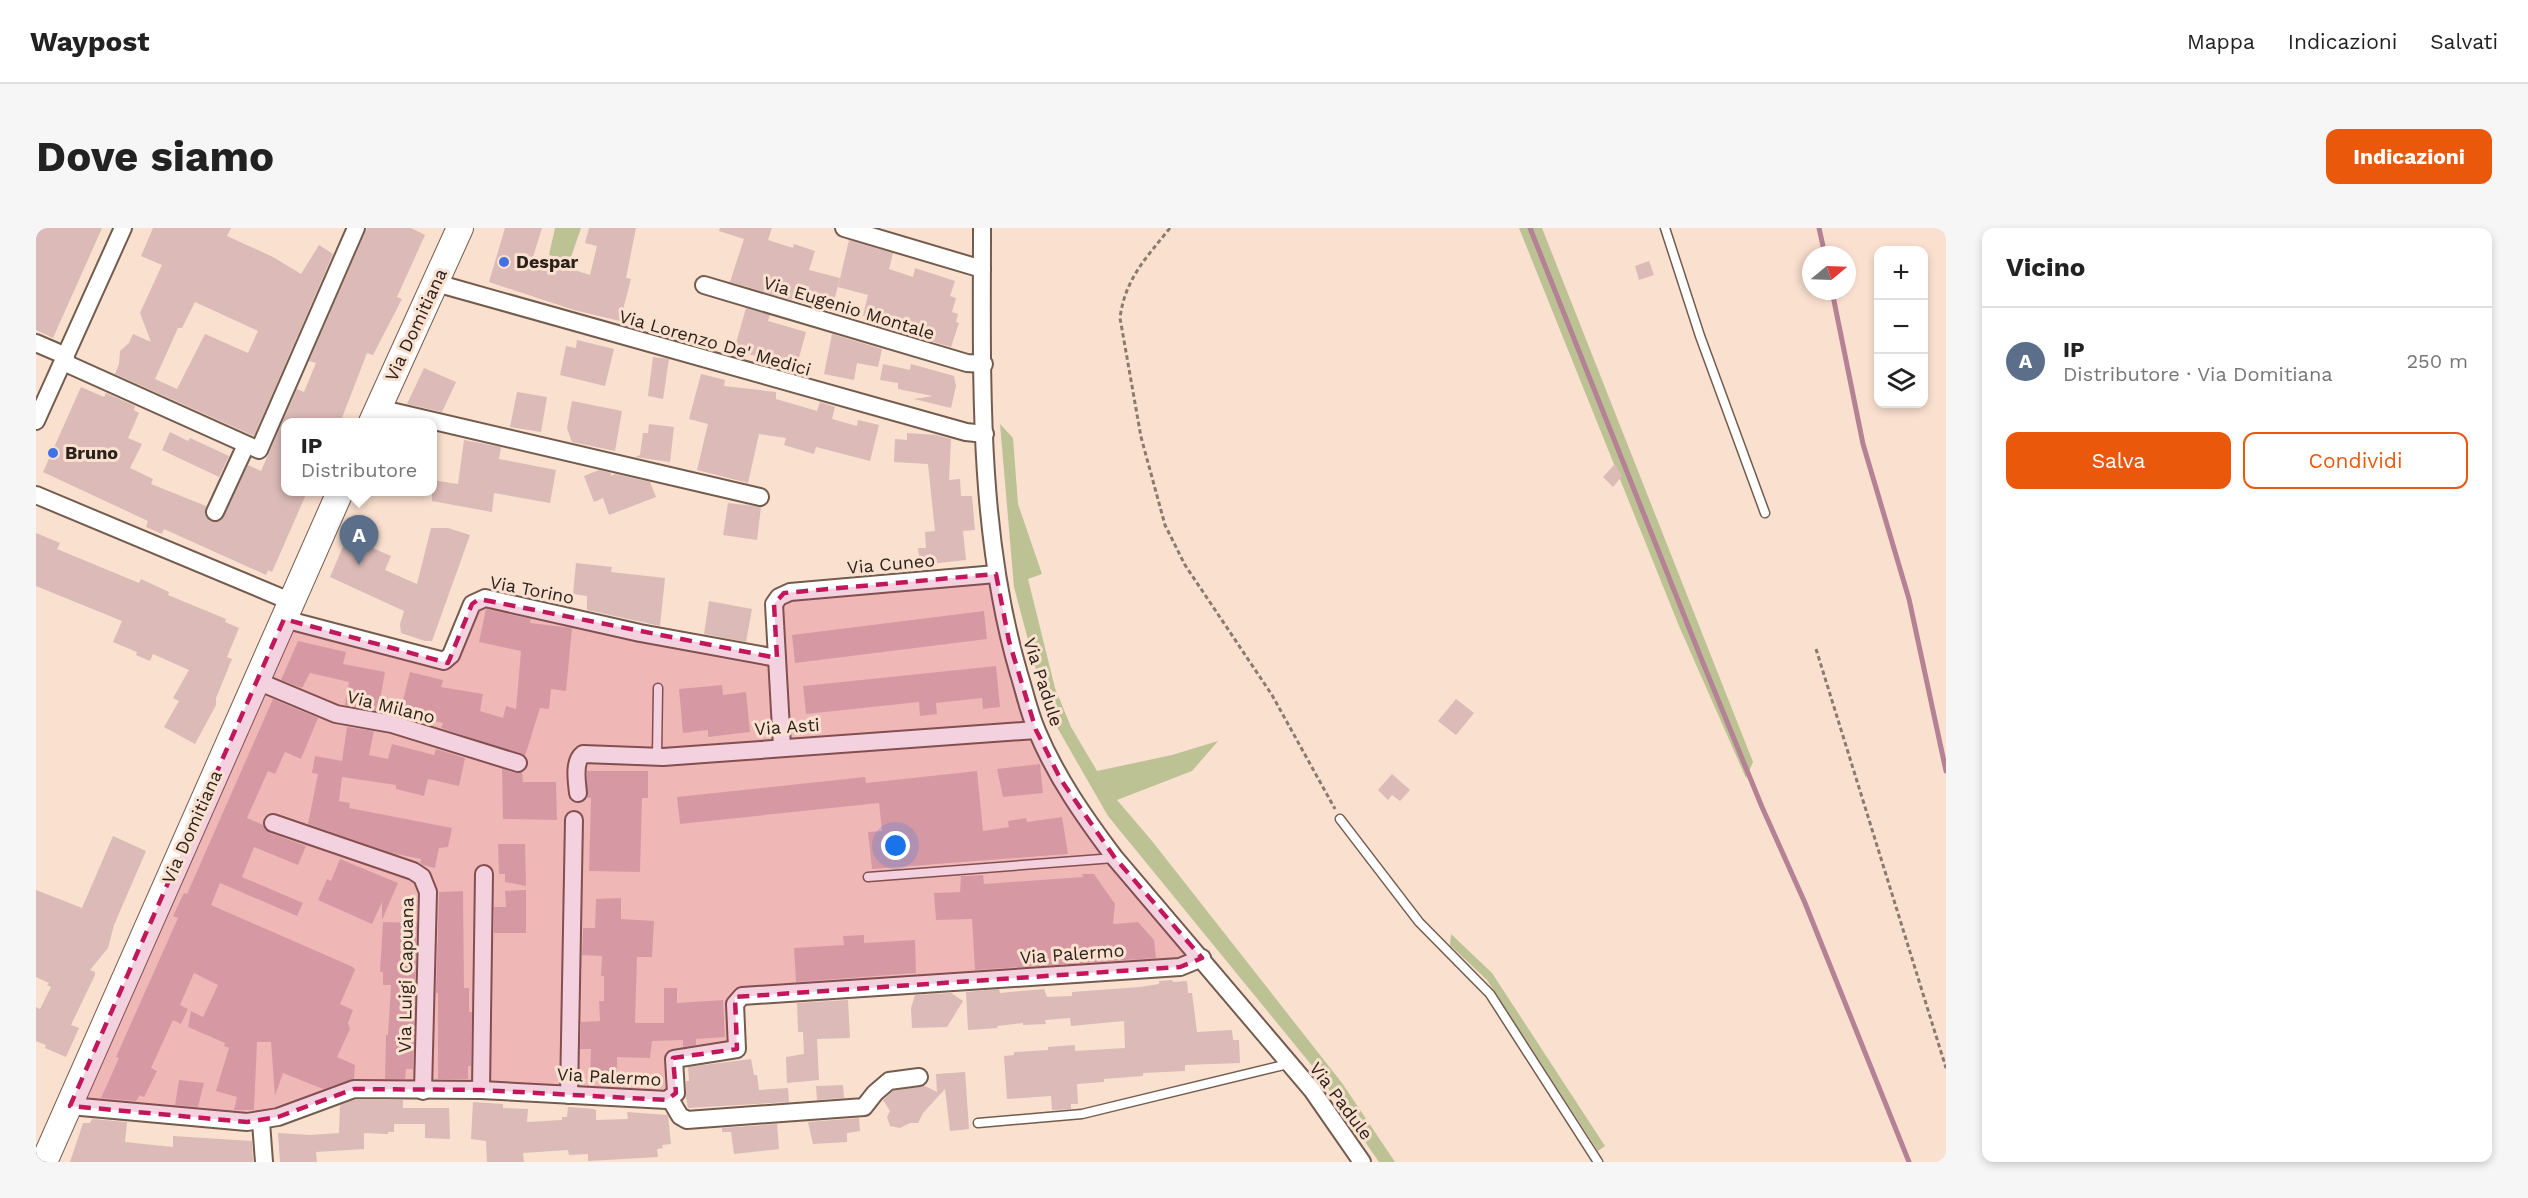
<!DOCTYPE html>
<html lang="it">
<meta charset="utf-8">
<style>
body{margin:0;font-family:"Work Sans",sans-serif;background:#f6f6f6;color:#222}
.controls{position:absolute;right:18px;top:18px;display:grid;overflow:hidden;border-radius:12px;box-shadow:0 3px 9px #0003}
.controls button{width:54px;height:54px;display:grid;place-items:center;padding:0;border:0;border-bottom:2px solid #e0e0e0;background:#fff;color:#222;font:30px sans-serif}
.compass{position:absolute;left:1766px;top:18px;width:54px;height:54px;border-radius:50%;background:#fff;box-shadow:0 3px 9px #0003;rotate:71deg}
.you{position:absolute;left:860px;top:618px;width:21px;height:21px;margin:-15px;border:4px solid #fff;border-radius:50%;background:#1a73e8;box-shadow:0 0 0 9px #1a73e833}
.badge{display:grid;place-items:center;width:39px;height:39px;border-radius:50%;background:#ea580c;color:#fff;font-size:20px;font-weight:700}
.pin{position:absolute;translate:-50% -50px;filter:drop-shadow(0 2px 3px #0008)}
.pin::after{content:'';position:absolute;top:32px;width:21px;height:18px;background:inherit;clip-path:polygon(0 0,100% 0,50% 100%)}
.popup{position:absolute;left:245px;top:190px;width:156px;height:78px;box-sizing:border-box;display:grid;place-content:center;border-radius:12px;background:#fff;filter:drop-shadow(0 2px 4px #0005);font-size:20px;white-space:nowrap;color:#767676}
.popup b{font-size:22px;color:#222}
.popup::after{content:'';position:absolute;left:50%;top:100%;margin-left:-12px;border:12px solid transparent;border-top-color:#fff}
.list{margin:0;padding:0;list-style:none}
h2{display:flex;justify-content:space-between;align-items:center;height:78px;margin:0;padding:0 24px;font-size:26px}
h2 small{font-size:20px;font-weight:400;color:#767676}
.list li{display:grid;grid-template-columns:39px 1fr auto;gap:18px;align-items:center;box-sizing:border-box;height:108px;padding:0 24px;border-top:2px solid #e0e0e0}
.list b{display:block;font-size:22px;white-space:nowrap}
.list p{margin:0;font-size:20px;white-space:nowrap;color:#767676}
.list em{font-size:20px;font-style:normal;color:#767676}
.actions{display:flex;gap:12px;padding:18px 24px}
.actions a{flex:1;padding:14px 0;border:2px solid #ea580c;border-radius:12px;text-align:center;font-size:21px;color:#ea580c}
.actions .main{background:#ea580c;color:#fff}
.icon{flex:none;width:33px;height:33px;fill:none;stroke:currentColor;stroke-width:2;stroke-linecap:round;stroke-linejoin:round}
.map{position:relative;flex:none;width:1910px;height:934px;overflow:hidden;border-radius:12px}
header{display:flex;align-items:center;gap:36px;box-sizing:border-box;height:84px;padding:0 30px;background:#fff;border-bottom:2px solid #e0e0e0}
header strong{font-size:28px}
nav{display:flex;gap:33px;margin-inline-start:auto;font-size:21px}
.intro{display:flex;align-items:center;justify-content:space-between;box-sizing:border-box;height:144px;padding:0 36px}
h1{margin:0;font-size:42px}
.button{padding:15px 27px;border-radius:12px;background:#ea580c;color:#fff;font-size:21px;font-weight:700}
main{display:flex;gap:36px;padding:0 36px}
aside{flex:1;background:#fff;border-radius:12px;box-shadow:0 3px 9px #0003}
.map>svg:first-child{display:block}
.green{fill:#bcc293}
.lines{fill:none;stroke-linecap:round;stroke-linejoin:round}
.stream{stroke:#b58195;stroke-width:5}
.building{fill:#dbbab7;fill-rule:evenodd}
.service-casing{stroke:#735c4e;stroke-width:11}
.minor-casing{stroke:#735c4e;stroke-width:20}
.primary-casing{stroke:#735c4e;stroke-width:28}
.path{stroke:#8b7a6f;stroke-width:3;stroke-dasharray:4.5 3;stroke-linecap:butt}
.service{stroke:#fff;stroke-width:8}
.minor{stroke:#fff;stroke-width:16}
.primary{stroke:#fff;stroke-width:26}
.marked{fill:#c2185b;fill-opacity:0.2;stroke:#c2185b;stroke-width:4.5;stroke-dasharray:12 8;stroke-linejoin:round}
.poi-dot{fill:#4172e3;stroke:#fae0cf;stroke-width:2}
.labels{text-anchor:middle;stroke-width:6;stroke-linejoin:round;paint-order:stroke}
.poi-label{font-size:18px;font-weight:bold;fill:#2a211b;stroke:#fae0cf;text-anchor:start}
.street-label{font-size:18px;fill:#2a211b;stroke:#fae0cf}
</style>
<header>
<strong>Waypost</strong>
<nav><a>Mappa</a><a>Indicazioni</a><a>Salvati</a></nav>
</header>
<div class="intro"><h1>Dove siamo</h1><a class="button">Indicazioni</a></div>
<main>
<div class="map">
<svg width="1910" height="934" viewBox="0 0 1910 934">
<rect width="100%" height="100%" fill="#fae0cf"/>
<g class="green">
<path d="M 519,0 L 545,0 L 534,32 L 513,27 Z"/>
<path d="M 1483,0 L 1506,0 L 1717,534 L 1710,550 L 1643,398 Z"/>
<path d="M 964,196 L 977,210 L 982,276 L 1006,346 L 992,351 L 1019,460 L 1035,499 L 1061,543 L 1136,527 L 1182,513 L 1156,543 L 1081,572 L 1116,613 L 1306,855 L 1359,934 L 1343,934 L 1277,839 L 1072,588 L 1010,480 L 978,359 Z"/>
<path d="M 1415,706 L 1456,745 L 1569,918 L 1562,923 L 1451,752 L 1414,717 Z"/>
</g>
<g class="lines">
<g class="stream">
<path d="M 1494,0 L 1665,430 L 1726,579 L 1769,675 L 1873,934"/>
<path d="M 1783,0 L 1789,27"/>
<path d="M 1796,63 L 1827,216 L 1873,371 L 1910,543"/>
</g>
</g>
<g class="building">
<path d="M 2,0 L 66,0 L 17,110 L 0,102 L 0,5 Z"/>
<path d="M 117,0 L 195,0 L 191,8 L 237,29 L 265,46 L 283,17 L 297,26 L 218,208 L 79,146 L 83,136 L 84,123 L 93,115 L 97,106 L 115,114 L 104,85 L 126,37 L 105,28 ZM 159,74 L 222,103 L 212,125 L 169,106 L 141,161 L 119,151 L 142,100 L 146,100 Z"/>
<path d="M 331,0 L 375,0 L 389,7 L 361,69 L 366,71 L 337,127 L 331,125 L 304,195 L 249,195 L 249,264 L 271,264 L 236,344 L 232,342 L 230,347 L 128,301 L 126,306 L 110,299 L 112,293 L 7,244 L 45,159 L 68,169 L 70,165 L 99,178 L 98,182 L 103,185 L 92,210 L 106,216 L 94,240 L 117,251 L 115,256 L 170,278 L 169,286 L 174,293 L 185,292 L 212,237 L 225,243 L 261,161 L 268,164 L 280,135 L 273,133 Z"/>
<path d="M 469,0 L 506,0 L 497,29 L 554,47 L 561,18 L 549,15 L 553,0 L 600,0 L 590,50 L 595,51 L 584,93 L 538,82 L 453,54 Z"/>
<path d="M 684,0 L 736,0 L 732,12 L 757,20 L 758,16 L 779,23 L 773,42 L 804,50 L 796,81 L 753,71 L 694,54 L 708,11 L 683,3 Z"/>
<path d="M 813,12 L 857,25 L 853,41 L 877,49 L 879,40 L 919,53 L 914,68 L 920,70 L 916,84 L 922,86 L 920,94 L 923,95 L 915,119 L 873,107 L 875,99 L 827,88 L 832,67 L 802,59 Z"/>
<path d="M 1613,33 L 1618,47 L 1603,52 L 1599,38 Z"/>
<path d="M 710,80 L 734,87 L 732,93 L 770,104 L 761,137 L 721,125 L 720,128 L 698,122 Z"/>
<path d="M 796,106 L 846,121 L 842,139 L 821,135 L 818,152 L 788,146 Z"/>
<path d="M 541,112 L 578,121 L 569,158 L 524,147 L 530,118 L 540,120 Z"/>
<path d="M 617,129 L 633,131 L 627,171 L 612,168 Z"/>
<path d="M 847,136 L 874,142 L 875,136 L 918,148 L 920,158 L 915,180 L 878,171 L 897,168 L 862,161 L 862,155 L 844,152 Z"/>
<path d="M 388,140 L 420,154 L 406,184 L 371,176 Z"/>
<path d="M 665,146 L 689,152 L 688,158 L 740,164 L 740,171 L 781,183 L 784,174 L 799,179 L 796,191 L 821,198 L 822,192 L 843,197 L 834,233 L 780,219 L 778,226 L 748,217 L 750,210 L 723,206 L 712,255 L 661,242 L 672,196 L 653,191 Z"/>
<path d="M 481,164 L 511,169 L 505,204 L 474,199 Z"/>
<path d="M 536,173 L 586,183 L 579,223 L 536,214 L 531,200 Z"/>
<path d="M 613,196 L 638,199 L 634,234 L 599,229 L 604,227 L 607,205 L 612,205 Z"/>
<path d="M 134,204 L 152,213 L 154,210 L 193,228 L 183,249 L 126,222 Z"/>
<path d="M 871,205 L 900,207 L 915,211 L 913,252 L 924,251 L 925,268 L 936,268 L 939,302 L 927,303 L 930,332 L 884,337 L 882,320 L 890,320 L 889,304 L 899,303 L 892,236 L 858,234 L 859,211 L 871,212 Z"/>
<path d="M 428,212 L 465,219 L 463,231 L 520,242 L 514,275 L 458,265 L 456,284 L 396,273 L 396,252 L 422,256 Z"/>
<path d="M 1579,236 L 1586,248 L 1577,259 L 1567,249 Z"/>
<path d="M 563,242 L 575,245 L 575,248 L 579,246 L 614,254 L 620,269 L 573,287 L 567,270 L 558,274 L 548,248 Z"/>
<path d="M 692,275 L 725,279 L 721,312 L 687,307 Z"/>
<path d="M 395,300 L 412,300 L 434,307 L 396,413 L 389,413 L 365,405 L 364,396 L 368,383 L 294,349 L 311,309 L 355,328 L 349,342 L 381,356 Z"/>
<path d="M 0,305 L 24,315 L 21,321 L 103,355 L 105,351 L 133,364 L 132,367 L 190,391 L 189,394 L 203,400 L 191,429 L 196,431 L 180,470 L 180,477 L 159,516 L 128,499 L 143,473 L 137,470 L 153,442 L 117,426 L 114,433 L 100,427 L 101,424 L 77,414 L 86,393 L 0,358 Z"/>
<path d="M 540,335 L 576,339 L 575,344 L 629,350 L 624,398 L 551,382 L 551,368 L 537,366 Z"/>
<path d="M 673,373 L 716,381 L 710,414 L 668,406 Z"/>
<path d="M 450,381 L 495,391 L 494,395 L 536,400 L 530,463 L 515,461 L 513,481 L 504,480 L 489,528 L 405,500 L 407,495 L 364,484 L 374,444 L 407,452 L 405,459 L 447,466 L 444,483 L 467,490 L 470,478 L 480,481 L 485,423 L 443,414 Z"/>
<path d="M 948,383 L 951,411 L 759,435 L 756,407 Z"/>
<path d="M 262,413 L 310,424 L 307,436 L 349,444 L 342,483 L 309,477 L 313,454 L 274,445 L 266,460 L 245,452 Z"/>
<path d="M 960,438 L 964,479 L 947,481 L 946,470 L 900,475 L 901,486 L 884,488 L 883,474 L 770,486 L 767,458 Z"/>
<path d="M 686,457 L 687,467 L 710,464 L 714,504 L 672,509 L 672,502 L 647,505 L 643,461 Z"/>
<path d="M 237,471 L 282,490 L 265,531 L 249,524 L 239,546 L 232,543 L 211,590 L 227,597 L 234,605 L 270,618 L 262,637 L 218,619 L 206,649 L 267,675 L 261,688 L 184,655 L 175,677 L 317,739 L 319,742 L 304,776 L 317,782 L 312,795 L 314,801 L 301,829 L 319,837 L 318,851 L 287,861 L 247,845 L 239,868 L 235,814 L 221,814 L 218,882 L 198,882 L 201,869 L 180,863 L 193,820 L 188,818 L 189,815 L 152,799 L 155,783 L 167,789 L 182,757 L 158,745 L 144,777 L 152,781 L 145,796 L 137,792 L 115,840 L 121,843 L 108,869 L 104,867 L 100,873 L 65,870 L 83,830 L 80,829 L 142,690 L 137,688 L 148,665 L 151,666 Z"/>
<path d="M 1420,471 L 1438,485 L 1420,507 L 1402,493 Z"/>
<path d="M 311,499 L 338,503 L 333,527 L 352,531 L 356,516 L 398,527 L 400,521 L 429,530 L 423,558 L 392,551 L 388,568 L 360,561 L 360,557 L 306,549 L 303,573 L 314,575 L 313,580 L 416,600 L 412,619 L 403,620 L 399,640 L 387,637 L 384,635 L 385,631 L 355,625 L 272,596 L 282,546 L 276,545 L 279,528 L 306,533 Z"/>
<path d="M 1004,536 L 1007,565 L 967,569 L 961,541 Z"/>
<path d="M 466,541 L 479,545 L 486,544 L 487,554 L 520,554 L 521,592 L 467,591 Z"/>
<path d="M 551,543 L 612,543 L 612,570 L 606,570 L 604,644 L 553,643 L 555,570 L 551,570 Z"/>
<path d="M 941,543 L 947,603 L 973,599 L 972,593 L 990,590 L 991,594 L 1026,589 L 1032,626 L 836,641 L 832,604 L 846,603 L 843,575 L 644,596 L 641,569 L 829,549 L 830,555 Z"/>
<path d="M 1356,546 L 1374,562 L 1364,573 L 1356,567 L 1352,572 L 1342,562 Z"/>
<path d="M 77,608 L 110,623 L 78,697 L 72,720 L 54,742 L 59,744 L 59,747 L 35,797 L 43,800 L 30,829 L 9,820 L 10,817 L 0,813 L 0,779 L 4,781 L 15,759 L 11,757 L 13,755 L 0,749 L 0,662 L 46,680 Z"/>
<path d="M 462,616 L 489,616 L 490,658 L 469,654 L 469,646 L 463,646 Z"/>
<path d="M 304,631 L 362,655 L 346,692 L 346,674 L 336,696 L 282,672 L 291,651 L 295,653 Z"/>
<path d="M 1046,646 L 1058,646 L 1079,676 L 1077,696 L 1102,694 L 1118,712 L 1120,730 L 939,742 L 936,691 L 900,692 L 898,665 L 924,664 L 925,648 L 947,647 L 948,656 L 1047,649 Z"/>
<path d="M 490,662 L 490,705 L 458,705 L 458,679 L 470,679 L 469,663 Z"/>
<path d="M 427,663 L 428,760 L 433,760 L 433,784 L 436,784 L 435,838 L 432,838 L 432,851 L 402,851 L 402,765 L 400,765 L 403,664 Z"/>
<path d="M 585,670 L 585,691 L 618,693 L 616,729 L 601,729 L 599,795 L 628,795 L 628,760 L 641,760 L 641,775 L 687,772 L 689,809 L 660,811 L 660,817 L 647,819 L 647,812 L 616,813 L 614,830 L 581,829 L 581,852 L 554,851 L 555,821 L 544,821 L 545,794 L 564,793 L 563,773 L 568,773 L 568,748 L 565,748 L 566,728 L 546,727 L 547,700 L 559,700 L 560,671 Z"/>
<path d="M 347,694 L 381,695 L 377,841 L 370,841 L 369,851 L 349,851 L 350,807 L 352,807 L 355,757 L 347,757 L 347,744 L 344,744 Z"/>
<path d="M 828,707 L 828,715 L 879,712 L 880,745 L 760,754 L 758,720 L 808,717 L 807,708 Z"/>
<path d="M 1136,752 L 1137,754 L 1151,753 L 1152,765 L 1156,765 L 1161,804 L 1196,802 L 1197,812 L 1203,812 L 1204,835 L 1149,837 L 1149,843 L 1107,845 L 1107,848 L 1068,851 L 1068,854 L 1041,856 L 1042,876 L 1035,876 L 1035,881 L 1016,882 L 1015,868 L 971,871 L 968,828 L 978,827 L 978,824 L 1012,822 L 1012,819 L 1039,817 L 1039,823 L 1089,820 L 1088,793 L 1035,798 L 1034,790 L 1009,792 L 1010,796 L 987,797 L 987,795 L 961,798 L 962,800 L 932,802 L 930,764 L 963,761 L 964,765 L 1008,761 L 1011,769 L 1036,768 L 1036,764 L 1104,759 L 1123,756 L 1123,753 Z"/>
<path d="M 915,765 L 927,773 L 911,799 L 876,800 L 875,780 L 879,767 Z"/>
<path d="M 812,772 L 814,810 L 781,811 L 783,852 L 751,855 L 750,829 L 768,826 L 767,804 L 762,804 L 761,775 Z"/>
<path d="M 715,831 L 718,847 L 721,847 L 723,862 L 752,860 L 753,874 L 652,880 L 650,869 L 650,853 L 653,853 L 652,839 Z"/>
<path d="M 929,844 L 933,901 L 914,903 L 909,861 L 887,885 L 882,895 L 874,895 L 864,900 L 854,898 L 851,889 L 854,883 L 847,872 L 857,863 L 889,858 L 901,864 L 900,846 Z"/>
<path d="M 143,852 L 168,855 L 162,879 L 139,877 Z"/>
<path d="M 807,857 L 808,870 L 781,872 L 780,858 Z"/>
<path d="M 318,872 L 367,872 L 367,880 L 413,880 L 414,911 L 389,910 L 389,896 L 358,896 L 358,904 L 352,904 L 352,906 L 328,905 L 328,921 L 280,924 L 281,934 L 244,934 L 242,905 L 274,907 L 303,905 L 304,877 Z"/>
<path d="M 437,874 L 467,876 L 467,880 L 492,881 L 491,894 L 526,892 L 526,889 L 531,889 L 532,879 L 558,881 L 560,882 L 560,892 L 592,891 L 591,884 L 632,887 L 635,916 L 626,917 L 627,920 L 621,921 L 622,929 L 552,933 L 552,926 L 533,927 L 532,922 L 487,925 L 488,934 L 451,934 L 450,913 L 435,911 Z"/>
<path d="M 823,890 L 824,903 L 811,905 L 811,914 L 777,916 L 772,894 Z"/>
<path d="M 56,891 L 91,894 L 89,914 L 137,919 L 137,908 L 216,913 L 217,934 L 34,934 L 47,895 L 54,895 Z"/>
<path d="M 741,896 L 743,921 L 698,926 L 695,904 L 686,904 L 686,900 Z"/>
</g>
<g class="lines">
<defs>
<g id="service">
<path d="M 1629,0 L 1664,108 L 1729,285"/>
<path d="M 621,529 L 622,460"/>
<path d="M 1304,591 L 1383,694 L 1454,766 L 1562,934"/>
<path d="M 832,649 L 1078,630"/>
<path d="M 942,895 L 1046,886 L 1252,836"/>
</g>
<g id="minor">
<path d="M 808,0 L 946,41"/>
<path d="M 946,0 C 946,148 941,303 983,446 C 989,465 993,485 1001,503 C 1020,549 1049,590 1079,630 L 1276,862 L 1326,934"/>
<path d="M 400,55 L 930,204 L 949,206"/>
<path d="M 668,57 L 931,135 L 948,136"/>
<path d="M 0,115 L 30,128"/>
<path d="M 27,134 L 223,222 L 320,0"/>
<path d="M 342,180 L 724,269"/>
<path d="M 0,193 L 87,0"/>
<path d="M 0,267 L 256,374"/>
<path d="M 179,284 L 210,217"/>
<path d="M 248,391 L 408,433 L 415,427 L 436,376 L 449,370 L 604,405 L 741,430"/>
<path d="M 221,453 L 300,486 L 356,496 L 482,535"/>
<path d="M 746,519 L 738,376 L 743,369 L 754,364 L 960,346"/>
<path d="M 542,565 C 541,554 537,534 547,526 L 627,529 L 1000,502"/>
<path d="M 237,595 L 377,643 L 386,649 L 392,664 L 387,863"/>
<path d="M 445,862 L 448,646"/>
<path d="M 533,867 L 538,592"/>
<path d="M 634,871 L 644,888 L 651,892 L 828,879 L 839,865 L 853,853 L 883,849"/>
<path d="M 34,878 L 211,894 L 242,889 L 318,861 L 445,862 L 631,872 L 640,865 L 638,831 L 701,821 L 699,776 L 706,768 L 1144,739 L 1166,730"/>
<path d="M 225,894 L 228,934"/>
</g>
<g id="primary">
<path d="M 336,194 L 424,0"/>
<path d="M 8,934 L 304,264"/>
</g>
</defs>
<use href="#service" class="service-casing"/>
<use href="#minor" class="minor-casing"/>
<use href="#primary" class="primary-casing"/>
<g class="path">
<path d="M 1134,0 C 1110,30 1089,51 1084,90 L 1105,209 L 1129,297 L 1149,337 L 1236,467 L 1299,581"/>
<path d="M 1780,421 L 1910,840"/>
</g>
<use href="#service" class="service"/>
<use href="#minor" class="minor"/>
<use href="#primary" class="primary"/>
</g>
<path class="marked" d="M 960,346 L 973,413 L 1000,502 L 1025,552 L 1079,630 L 1166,730 L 1144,739 L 699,769 L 701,821 L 637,830 L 640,865 L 631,872 L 445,862 L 318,861 L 242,889 L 211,894 L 34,878 L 248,391 L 412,435 L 436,376 L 443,371 L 741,430 L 738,376 L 748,365 Z"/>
<g class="poi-dot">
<circle cx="468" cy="34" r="6"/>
<circle cx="17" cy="225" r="6"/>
</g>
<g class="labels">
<g class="poi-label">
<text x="480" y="40">Despar</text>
<text x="29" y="231">Bruno</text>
</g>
<g class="street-label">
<text transform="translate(813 80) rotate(17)" y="6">Via Eugenio Montale</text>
<text transform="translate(380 97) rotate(-65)" y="6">Via Domitiana</text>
<text transform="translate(679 115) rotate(16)" y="6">Via Lorenzo De' Medici</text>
<text transform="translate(855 336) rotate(-5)" y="6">Via Cuneo</text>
<text transform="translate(496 362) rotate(11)" y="6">Via Torino</text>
<text transform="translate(1007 454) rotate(72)" y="6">Via Padule</text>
<text transform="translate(355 479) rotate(14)" y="6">Via Milano</text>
<text transform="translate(751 499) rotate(-4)" y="6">Via Asti</text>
<text transform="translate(156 599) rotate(-66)" y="6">Via Domitiana</text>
<text transform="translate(1036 726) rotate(-4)" y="6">Via Palermo</text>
<text transform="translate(370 747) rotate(-89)" y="6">Via Luigi Capuana</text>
<text transform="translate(573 849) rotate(3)" y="6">Via Palermo</text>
<text transform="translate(1305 873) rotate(53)" y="6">Via Padule</text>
</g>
</g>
</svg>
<div class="controls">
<button>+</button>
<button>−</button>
<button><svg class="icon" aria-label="layers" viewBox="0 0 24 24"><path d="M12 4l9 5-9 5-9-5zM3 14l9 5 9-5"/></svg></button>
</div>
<svg class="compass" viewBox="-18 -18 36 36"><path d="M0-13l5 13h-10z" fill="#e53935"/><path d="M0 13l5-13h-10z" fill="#767676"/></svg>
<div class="you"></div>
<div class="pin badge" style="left:323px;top:337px;background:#5c6f8a">A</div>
<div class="popup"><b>IP</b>Distributore</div>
</div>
<aside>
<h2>Vicino<small></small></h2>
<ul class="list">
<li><span class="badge" style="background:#5c6f8a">A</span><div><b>IP</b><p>Distributore · Via Domitiana</p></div><em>250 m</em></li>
</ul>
<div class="actions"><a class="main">Salva</a><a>Condividi</a></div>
</aside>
</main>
